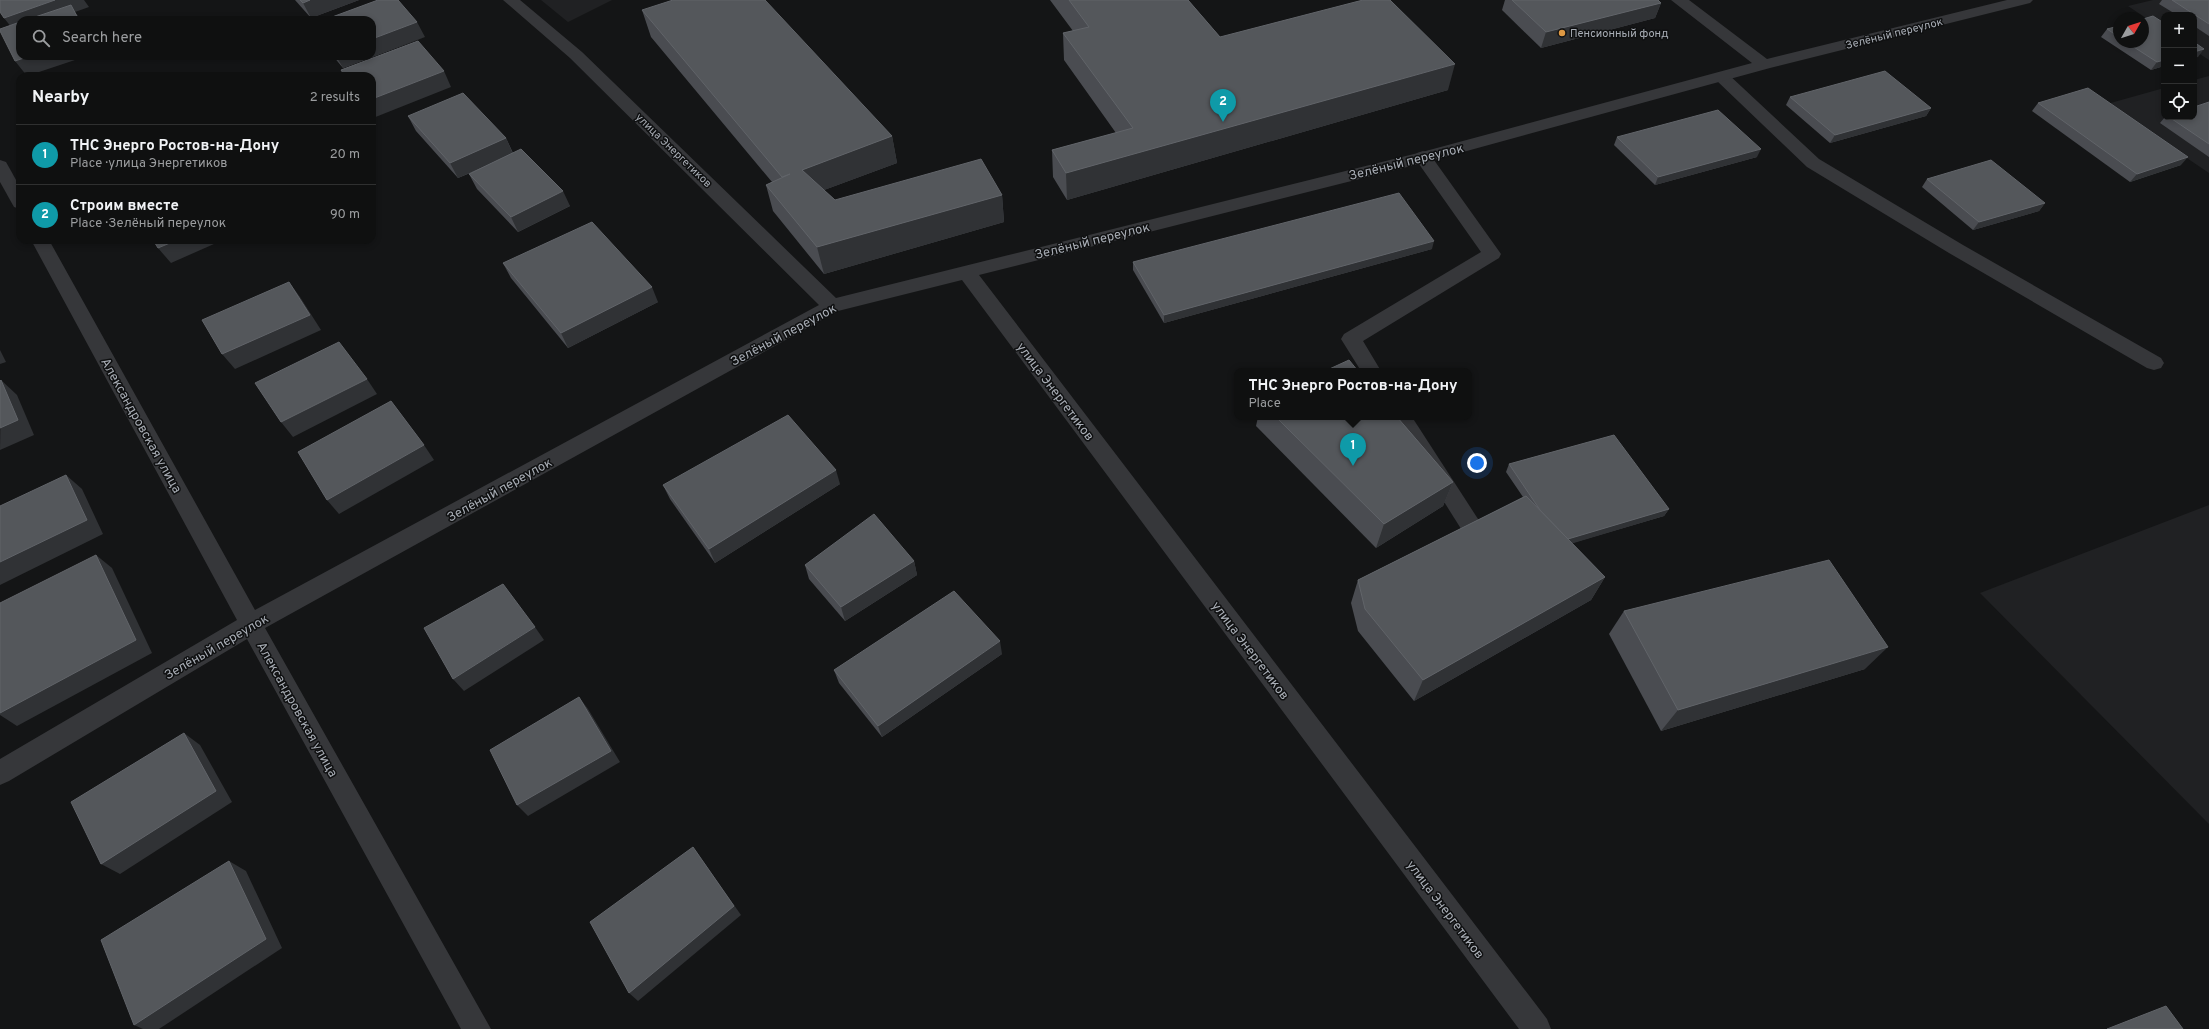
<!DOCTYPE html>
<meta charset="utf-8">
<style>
body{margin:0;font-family:Overpass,sans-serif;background:#1d1e1e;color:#f1f3f6}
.controls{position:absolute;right:12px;top:12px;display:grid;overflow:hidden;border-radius:8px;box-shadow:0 2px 6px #0003}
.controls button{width:36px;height:36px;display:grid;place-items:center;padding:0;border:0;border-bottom:1px solid #2f3030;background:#0f1010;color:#f1f3f6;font:20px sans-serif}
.compass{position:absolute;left:2113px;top:12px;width:36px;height:36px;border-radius:50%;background:#0f1010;box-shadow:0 2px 6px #0003;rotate:51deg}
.you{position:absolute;left:1477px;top:463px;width:14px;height:14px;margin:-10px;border:3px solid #fff;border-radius:50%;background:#1a73e8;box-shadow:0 0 0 6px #1a73e833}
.badge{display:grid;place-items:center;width:26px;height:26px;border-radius:50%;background:#0f766e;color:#fff;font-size:13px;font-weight:700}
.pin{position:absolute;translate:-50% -33px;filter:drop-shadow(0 1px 2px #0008)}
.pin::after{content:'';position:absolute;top:21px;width:14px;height:12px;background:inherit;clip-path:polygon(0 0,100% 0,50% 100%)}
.popup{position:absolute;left:1234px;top:368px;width:238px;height:52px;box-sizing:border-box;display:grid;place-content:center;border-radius:8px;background:#0f1010;filter:drop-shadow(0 1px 3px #0005);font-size:13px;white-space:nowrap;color:#9b9d9f}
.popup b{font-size:15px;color:#f1f3f6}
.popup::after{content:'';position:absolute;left:50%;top:100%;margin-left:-8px;border:8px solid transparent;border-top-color:#0f1010}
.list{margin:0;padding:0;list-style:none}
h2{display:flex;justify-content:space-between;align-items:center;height:52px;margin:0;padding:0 16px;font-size:17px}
h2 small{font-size:13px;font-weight:400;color:#9b9d9f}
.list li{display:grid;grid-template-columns:26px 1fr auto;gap:12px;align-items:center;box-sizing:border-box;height:60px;padding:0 16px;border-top:1px solid #2f3030}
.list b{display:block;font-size:15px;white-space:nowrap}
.list p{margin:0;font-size:13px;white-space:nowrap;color:#9b9d9f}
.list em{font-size:13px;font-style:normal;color:#9b9d9f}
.icon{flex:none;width:22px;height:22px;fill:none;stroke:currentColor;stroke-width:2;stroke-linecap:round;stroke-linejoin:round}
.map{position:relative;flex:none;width:2209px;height:1029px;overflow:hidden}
.search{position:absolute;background:#0f1010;box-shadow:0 2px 6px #0003;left:16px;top:16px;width:360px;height:44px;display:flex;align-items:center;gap:10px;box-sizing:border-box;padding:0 14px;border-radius:12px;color:#9b9d9f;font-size:15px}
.panel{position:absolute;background:#0f1010;box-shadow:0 2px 6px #0003;left:16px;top:72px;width:360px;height:172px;border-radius:12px}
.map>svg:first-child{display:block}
.built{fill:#202123}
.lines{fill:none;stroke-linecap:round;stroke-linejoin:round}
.service{fill:#36373a;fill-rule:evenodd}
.minor{fill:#36373a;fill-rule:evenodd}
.wall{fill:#4a4c51}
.shaded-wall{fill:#303235}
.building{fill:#54575b;stroke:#616469}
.poi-dot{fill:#df9944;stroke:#0f1011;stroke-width:1.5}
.labels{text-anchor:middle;stroke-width:3;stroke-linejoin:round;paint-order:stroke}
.far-poi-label{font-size:11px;fill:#a8adb5;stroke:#0f1011;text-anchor:start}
.far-street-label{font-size:11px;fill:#a8adb5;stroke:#0f1011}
.street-label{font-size:13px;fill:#a8adb5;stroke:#0f1011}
</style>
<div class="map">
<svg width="2209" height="1029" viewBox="0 0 2209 1029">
<rect width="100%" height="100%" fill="#141516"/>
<g class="built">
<path d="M 541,0 L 612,0 L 568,22 Z"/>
<path d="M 2153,0 L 2209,0 L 2209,60 L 2194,50 L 2194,15 L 2164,15 L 2164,30 L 2128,6 Z"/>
<path d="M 2209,76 L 2209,173 L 2107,104 L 2164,88 L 2164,117 L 2194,117 L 2194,80 Z"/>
<path d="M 2209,505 L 2209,824 L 1980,593 Z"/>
</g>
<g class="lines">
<g class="service">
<path d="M 1722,72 L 1728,74 L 1819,159 L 1963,245 L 2161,358 L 2164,363 L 2161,368 L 2154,370 L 2147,368 L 1949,253 L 1807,167 L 1716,80 L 1714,77 L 1716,74 Z"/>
<path d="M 1423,151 L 1429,153 L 1501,254 L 1499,258 L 1363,341 L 1381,371 L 1361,371 L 1341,339 L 1344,334 L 1481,252 L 1414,157 L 1417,153 Z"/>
<path d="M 1391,417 L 1412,417 L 1489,536 L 1492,542 L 1489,548 L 1481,551 L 1473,548 Z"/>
</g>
<g class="minor">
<path d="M 503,0 L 520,0 L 582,52 L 836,298 L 1422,152 L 1752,63 L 1671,0 L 1689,0 L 1767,59 L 2007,0 L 2033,0 L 2030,3 L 1770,68 L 1423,163 L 979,275 L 1547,1019 L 1551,1029 L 1519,1029 L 962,280 L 838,311 L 265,628 L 491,1029 L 461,1029 L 247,639 L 9,781 L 0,785 L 0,759 L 237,620 L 31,240 L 49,240 L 255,610 L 819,305 L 570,58 Z"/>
<path d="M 0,160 L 6,162 L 20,187 L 20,209 L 14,207 L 0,182 Z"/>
</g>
</g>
<g class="wall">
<path d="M 295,0 L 359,0 L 311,18 Z"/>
<path d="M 1050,0 L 1188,0 L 1220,37 L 1448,90 L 1067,200 L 1053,177 L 1052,150 L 1116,133 L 1064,60 L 1063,33 L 1073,31 Z"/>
<path d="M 1505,0 L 1658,0 L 1661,3 L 1655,18 L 1541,48 L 1502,10 Z"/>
<path d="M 2162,0 L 2209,0 L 2209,36 L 2194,26 L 2194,15 L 2177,15 L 2159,4 Z"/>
<path d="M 642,10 L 892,136 L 897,163 L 824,190 L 835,200 L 1002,195 L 1004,222 L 824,274 L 773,211 L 766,185 L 772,182 L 651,37 Z"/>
<path d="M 2164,23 L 2164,66 L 2151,70 L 2101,37 L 2107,29 L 2119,26 L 2119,42 L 2143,42 Z"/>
<path d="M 425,37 L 343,68 L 333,56 L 372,56 Z"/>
<path d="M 1790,97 L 1931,108 L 1926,116 L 1830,143 L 1786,105 Z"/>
<path d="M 2209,102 L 2209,157 L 2160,123 L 2165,117 L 2194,117 Z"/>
<path d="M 2038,103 L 2181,165 L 2130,182 L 2032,111 Z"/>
<path d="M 408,116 L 506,138 L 513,153 L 570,206 L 518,232 L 477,189 L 469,174 L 480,169 L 458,178 L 416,131 Z"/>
<path d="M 1617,137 L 1757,157 L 1655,185 L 1614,145 Z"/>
<path d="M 1927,179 L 2045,203 L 2039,211 L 1973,230 L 1922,187 Z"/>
<path d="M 1432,249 L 1164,323 L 1133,270 L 1133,262 Z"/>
<path d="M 503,263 L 658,302 L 568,348 L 511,278 Z"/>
<path d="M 1258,417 L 1397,417 L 1453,482 L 1443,506 L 1376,548 L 1256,426 Z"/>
<path d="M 1509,464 L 1669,509 L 1664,516 L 1572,543 L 1605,577 L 1591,600 L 1414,701 L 1358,631 L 1351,603 L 1358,580 L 1523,497 L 1506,472 Z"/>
<path d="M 840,484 L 715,563 L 670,499 L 663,485 Z"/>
<path d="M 914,561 L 917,575 L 845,621 L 809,579 L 805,565 Z"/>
<path d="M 1624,611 L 1865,669 L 1661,731 L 1609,634 Z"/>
<path d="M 1002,654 L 882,737 L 839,683 L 834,670 Z"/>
</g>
<g class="shaded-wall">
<path d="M 55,0 L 84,0 L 89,7 L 75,12 L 81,20 L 20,20 L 20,31 L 16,33 L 4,18 Z"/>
<path d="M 310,0 L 359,0 L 311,18 L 303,3 Z"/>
<path d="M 1661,3 L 1655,18 L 1541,48 L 1546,32 Z"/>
<path d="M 417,22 L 425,37 L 343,68 L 336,56 L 372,56 L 372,39 Z"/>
<path d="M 2204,49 L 2198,57 L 2194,58 L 2194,52 Z"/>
<path d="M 30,56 L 87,56 L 27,76 L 15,61 Z"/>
<path d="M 2164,60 L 2164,66 L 2151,70 L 2157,62 Z"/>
<path d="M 1455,64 L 1448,90 L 1067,200 L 1066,173 Z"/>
<path d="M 444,71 L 451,87 L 373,118 L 372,116 L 372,99 Z"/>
<path d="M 1931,108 L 1926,116 L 1830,143 L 1835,135 Z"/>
<path d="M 892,136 L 897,163 L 808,196 L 802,170 Z"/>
<path d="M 506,138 L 513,154 L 458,178 L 450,163 Z"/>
<path d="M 1761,149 L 1757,157 L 1655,185 L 1658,177 Z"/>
<path d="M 2188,157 L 2181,165 L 2130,182 L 2137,174 Z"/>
<path d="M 563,191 L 570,206 L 518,232 L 511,217 Z"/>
<path d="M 1002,195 L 1004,222 L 824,274 L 817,247 Z"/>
<path d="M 2045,203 L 2039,211 L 1973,230 L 1979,222 Z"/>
<path d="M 177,240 L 223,240 L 171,263 L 158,248 Z"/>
<path d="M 1434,241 L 1432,249 L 1164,323 L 1164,315 Z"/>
<path d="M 289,282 L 300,297 L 321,330 L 235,369 L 222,354 Z"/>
<path d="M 652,287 L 658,302 L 568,348 L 561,333 Z"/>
<path d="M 0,350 L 6,362 L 0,364 Z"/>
<path d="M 367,379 L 377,394 L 293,437 L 281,422 Z"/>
<path d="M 1,380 L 17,395 L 34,435 L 0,450 Z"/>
<path d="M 424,445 L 434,460 L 339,514 L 327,500 Z"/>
<path d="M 836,470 L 840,484 L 715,563 L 709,549 Z"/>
<path d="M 66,475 L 82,489 L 103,534 L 0,585 L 0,562 Z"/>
<path d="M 1453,482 L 1443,506 L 1376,548 L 1384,524 Z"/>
<path d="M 1669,509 L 1664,516 L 1557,548 L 1560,541 Z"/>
<path d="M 96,555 L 112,568 L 152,653 L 17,726 L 0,715 L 0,713 Z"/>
<path d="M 914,561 L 917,575 L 845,621 L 841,607 Z"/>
<path d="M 1605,577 L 1591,600 L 1414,701 L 1423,680 Z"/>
<path d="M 535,627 L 544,640 L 464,691 L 453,679 Z"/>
<path d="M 1000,641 L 1002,654 L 882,737 L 878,726 Z"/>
<path d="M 1888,647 L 1865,669 L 1661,731 L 1678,710 Z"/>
<path d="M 579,697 L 588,709 L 620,762 L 528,816 L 517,805 Z"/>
<path d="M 184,733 L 200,745 L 232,802 L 120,874 L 101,864 Z"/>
<path d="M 693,847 L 741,915 L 638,1001 L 629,993 Z"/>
<path d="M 229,861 L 246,871 L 282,948 L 159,1029 L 143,1029 L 134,1025 Z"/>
</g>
<g class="building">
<path d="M 0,0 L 55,0 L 4,18 L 0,12 Z"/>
<path d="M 300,0 L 310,0 L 303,3 Z"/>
<path d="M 378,0 L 398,0 L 417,22 L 372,39 L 372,20 L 324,20 Z"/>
<path d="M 673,0 L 765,0 L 892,136 L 802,170 L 835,200 L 981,159 L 1002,195 L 817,247 L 766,185 L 790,174 L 782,177 L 642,10 Z"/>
<path d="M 1069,0 L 1188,0 L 1220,37 L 1363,0 L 1390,0 L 1455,64 L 1066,173 L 1052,150 L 1133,128 L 1063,33 L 1089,27 Z"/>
<path d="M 1512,0 L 1658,0 L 1661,3 L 1546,32 Z"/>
<path d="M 2172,0 L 2209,0 L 2209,24 Z"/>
<path d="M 71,5 L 79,20 L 26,20 Z"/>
<path d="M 2153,16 L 2164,23 L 2164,60 L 2157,62 L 2126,42 L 2143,42 L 2143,19 Z"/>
<path d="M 20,22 L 20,56 L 30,56 L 15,61 L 0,31 L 0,29 Z"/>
<path d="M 2119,26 L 2119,37 L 2107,29 Z"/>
<path d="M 418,41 L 444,71 L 372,99 L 372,76 L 345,76 L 341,70 Z"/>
<path d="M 2194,42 L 2204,49 L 2194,52 Z"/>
<path d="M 1885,71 L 1931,108 L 1835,135 L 1790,97 Z"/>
<path d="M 2088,88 L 2188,157 L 2137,174 L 2038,103 Z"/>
<path d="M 463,93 L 506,138 L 450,163 L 408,116 Z"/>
<path d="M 2209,102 L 2209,144 L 2169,117 L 2194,117 L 2194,107 Z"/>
<path d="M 1718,110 L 1761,149 L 1658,177 L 1617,137 Z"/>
<path d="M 521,149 L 563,191 L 511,217 L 469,174 Z"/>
<path d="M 1991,160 L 2045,203 L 1979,222 L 1927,179 Z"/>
<path d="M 1399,193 L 1434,241 L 1164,315 L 1133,262 Z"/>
<path d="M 592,222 L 652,287 L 561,333 L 503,263 Z"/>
<path d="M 153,240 L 177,240 L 158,248 Z"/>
<path d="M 289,282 L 310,315 L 222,354 L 202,320 Z"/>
<path d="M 339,342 L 367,379 L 281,422 L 255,383 Z"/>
<path d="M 1349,360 L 1358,371 L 1325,371 Z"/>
<path d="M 1,380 L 18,420 L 0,428 L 0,381 Z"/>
<path d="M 391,401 L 424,445 L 327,500 L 298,452 Z"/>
<path d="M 788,415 L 836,470 L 709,549 L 663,485 Z"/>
<path d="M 1276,417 L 1397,417 L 1453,482 L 1384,524 Z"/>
<path d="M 1614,435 L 1669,509 L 1568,539 L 1540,510 L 1509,464 Z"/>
<path d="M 66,475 L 87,520 L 0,562 L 0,506 Z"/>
<path d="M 1526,496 L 1605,577 L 1423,680 L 1365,609 L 1358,580 Z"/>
<path d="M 874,514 L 914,561 L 841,607 L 805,565 Z"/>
<path d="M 96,555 L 136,640 L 0,713 L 0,603 Z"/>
<path d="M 1829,560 L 1888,647 L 1678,710 L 1624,611 Z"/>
<path d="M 503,584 L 535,627 L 453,679 L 424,628 Z"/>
<path d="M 954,591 L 1000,641 L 878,726 L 834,670 Z"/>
<path d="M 579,697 L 611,751 L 517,805 L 490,750 Z"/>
<path d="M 184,733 L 216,791 L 101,864 L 71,802 Z"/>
<path d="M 693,847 L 734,906 L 629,993 L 590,922 Z"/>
<path d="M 229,861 L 266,939 L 134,1025 L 101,940 Z"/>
<path d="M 2166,1006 L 2183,1029 L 2107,1029 Z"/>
</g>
<circle class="poi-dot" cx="1562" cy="33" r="4"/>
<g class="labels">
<g class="far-poi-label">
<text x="1570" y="37">Пенсионный фонд</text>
</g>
<g class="far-street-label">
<text transform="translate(1894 33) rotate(-14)" y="4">Зелёный переулок</text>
<text transform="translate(674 150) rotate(44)" y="4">улица Энергетиков</text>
</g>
<g class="street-label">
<text transform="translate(1406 161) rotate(-14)" y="5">Зелёный переулок</text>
<text transform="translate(1092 240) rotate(-14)" y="5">Зелёный переулок</text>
<text transform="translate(783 334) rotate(-28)" y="5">Зелёный переулок</text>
<text transform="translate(1056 391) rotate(53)" y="5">улица Энергетиков</text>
<text transform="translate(142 425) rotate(61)" y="5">Александровская улица</text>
<text transform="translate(499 489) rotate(-29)" y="5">Зелёный переулок</text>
<text transform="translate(216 646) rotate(-30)" y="5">Зелёный переулок</text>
<text transform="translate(1251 650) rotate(53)" y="5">улица Энергетиков</text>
<text transform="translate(298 709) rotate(61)" y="5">Александровская улица</text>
<text transform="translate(1446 909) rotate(53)" y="5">улица Энергетиков</text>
</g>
</g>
</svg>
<div class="controls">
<button>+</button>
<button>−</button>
<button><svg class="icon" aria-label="locate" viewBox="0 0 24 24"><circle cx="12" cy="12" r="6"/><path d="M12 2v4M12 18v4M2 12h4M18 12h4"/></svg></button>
</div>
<svg class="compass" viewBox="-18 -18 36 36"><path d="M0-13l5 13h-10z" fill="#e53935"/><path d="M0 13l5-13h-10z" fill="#9b9d9f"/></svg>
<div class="you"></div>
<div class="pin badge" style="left:1353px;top:466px;background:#0f9aa8">1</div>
<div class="popup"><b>ТНС Энерго Ростов-на-Дону</b>Place</div>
<div class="pin badge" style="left:1223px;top:122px;background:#0f9aa8">2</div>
<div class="search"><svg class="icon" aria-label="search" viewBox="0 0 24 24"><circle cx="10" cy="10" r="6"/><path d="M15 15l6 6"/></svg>Search here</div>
<section class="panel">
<h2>Nearby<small>2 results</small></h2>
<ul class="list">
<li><span class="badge" style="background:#0f9aa8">1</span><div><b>ТНС Энерго Ростов-на-Дону</b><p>Place · улица Энергетиков</p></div><em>20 m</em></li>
<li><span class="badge" style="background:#0f9aa8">2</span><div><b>Строим вместе</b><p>Place · Зелёный переулок</p></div><em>90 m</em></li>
</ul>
</section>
</div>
